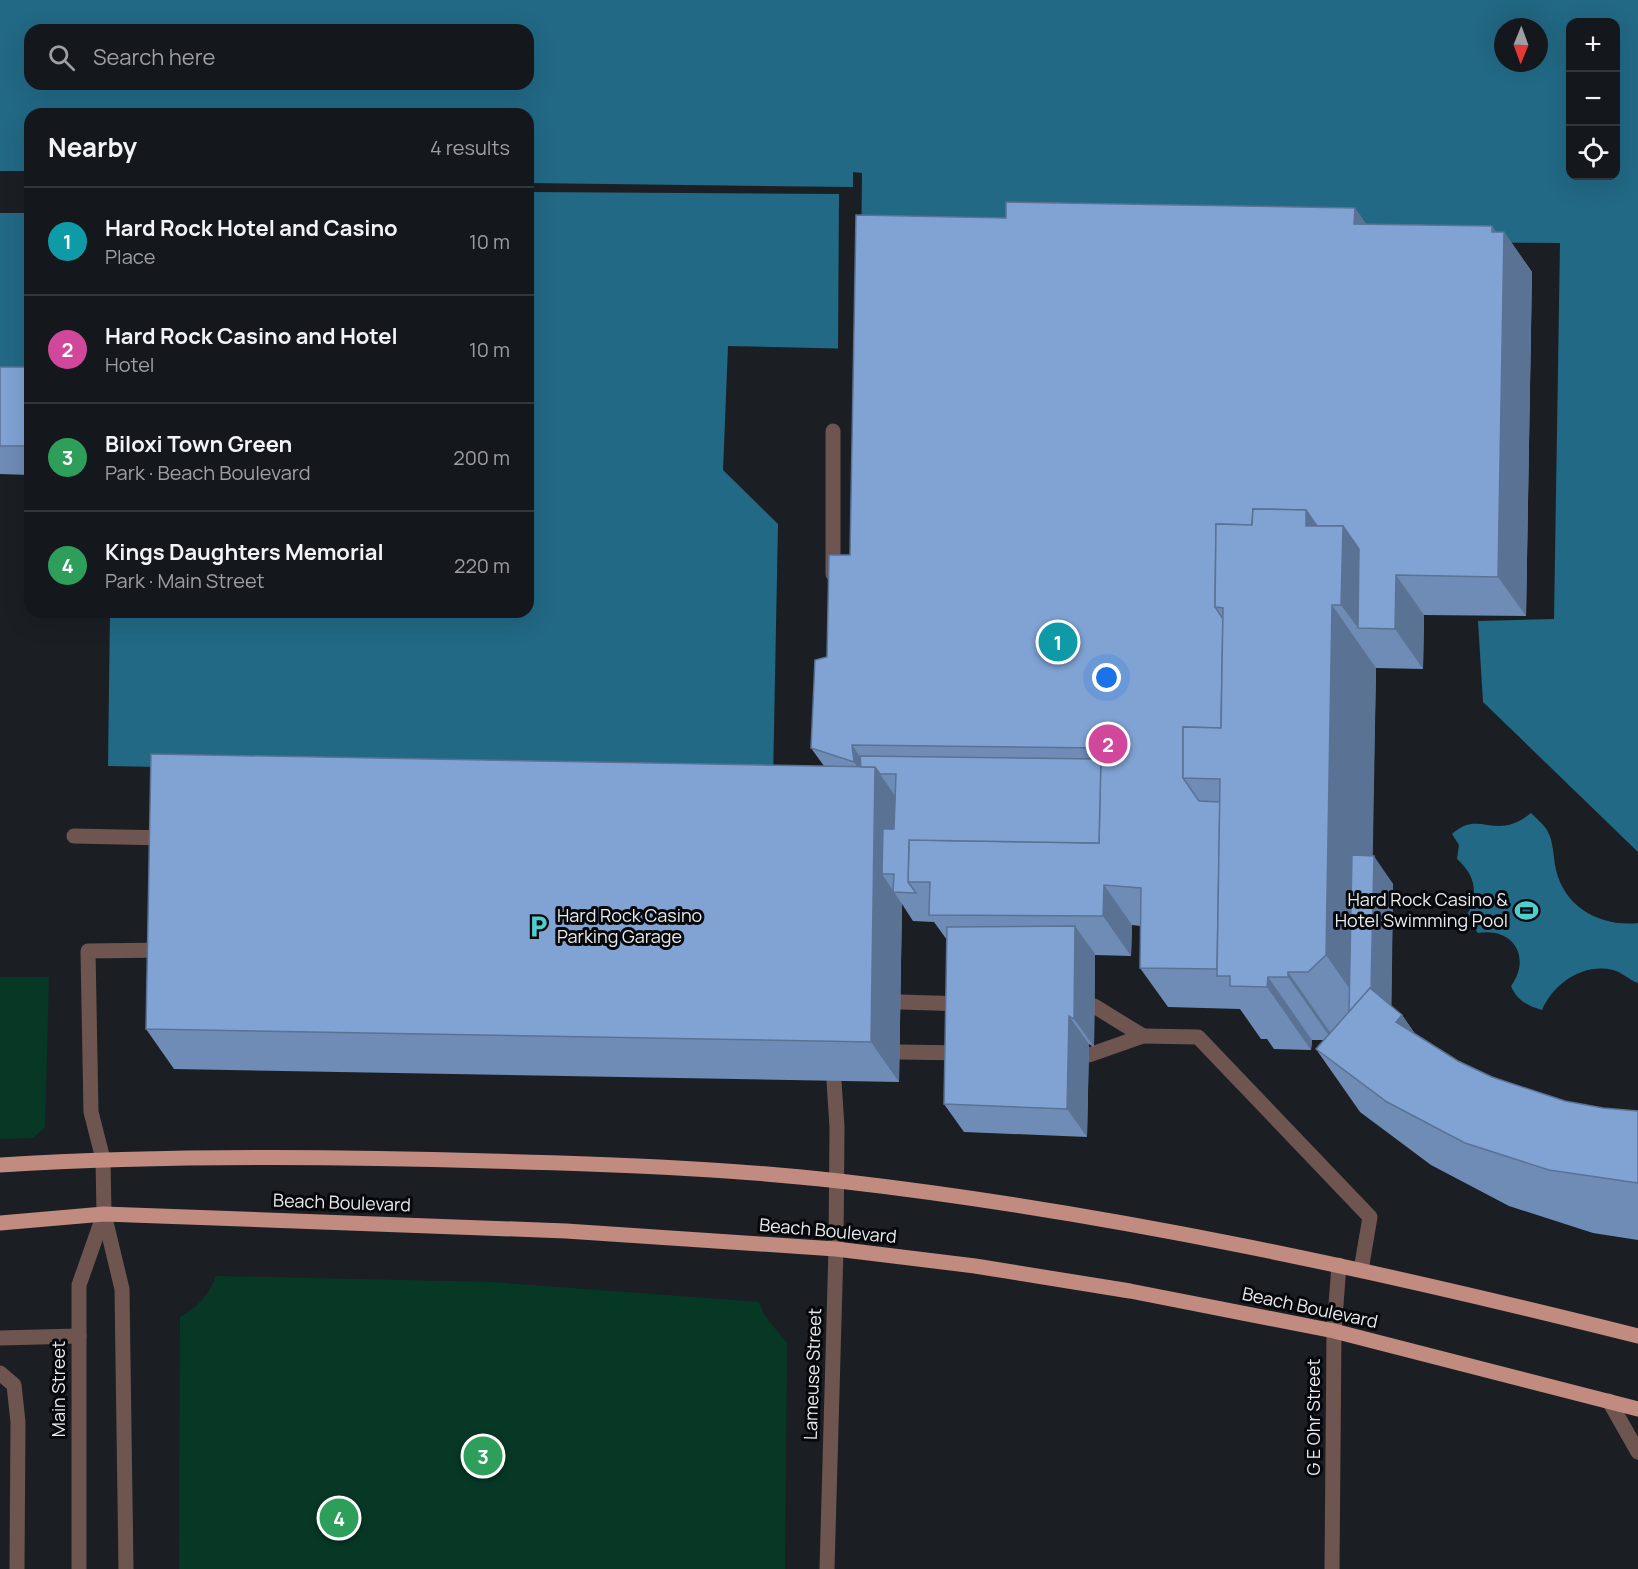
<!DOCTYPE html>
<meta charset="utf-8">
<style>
body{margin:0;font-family:Manrope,sans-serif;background:#212428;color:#f1f3f6}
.controls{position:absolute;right:18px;top:18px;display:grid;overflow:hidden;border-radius:12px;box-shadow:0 6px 24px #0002}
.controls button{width:54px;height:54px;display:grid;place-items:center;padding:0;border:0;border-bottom:2px solid #33363a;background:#14171b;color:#f1f3f6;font:30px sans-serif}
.compass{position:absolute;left:1494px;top:18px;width:54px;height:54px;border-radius:50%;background:#14171b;box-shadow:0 6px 24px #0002;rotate:181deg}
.you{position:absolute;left:1107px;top:678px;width:21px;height:21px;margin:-15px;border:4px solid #fff;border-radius:50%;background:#1a73e8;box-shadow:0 0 0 9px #1a73e833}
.badge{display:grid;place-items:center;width:39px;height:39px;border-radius:50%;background:#db2777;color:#fff;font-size:20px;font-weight:700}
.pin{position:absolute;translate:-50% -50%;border:3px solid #fff;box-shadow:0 2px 6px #0006}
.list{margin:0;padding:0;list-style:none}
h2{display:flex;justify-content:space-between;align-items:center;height:78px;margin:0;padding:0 24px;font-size:26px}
h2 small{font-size:20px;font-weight:400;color:#9d9fa3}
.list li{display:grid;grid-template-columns:39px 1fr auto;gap:18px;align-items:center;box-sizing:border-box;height:108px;padding:0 24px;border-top:2px solid #33363a}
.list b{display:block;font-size:22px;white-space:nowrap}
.list p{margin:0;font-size:20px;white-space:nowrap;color:#9d9fa3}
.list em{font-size:20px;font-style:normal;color:#9d9fa3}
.icon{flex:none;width:33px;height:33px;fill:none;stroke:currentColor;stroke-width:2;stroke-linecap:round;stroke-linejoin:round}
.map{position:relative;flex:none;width:1638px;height:1569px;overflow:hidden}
.search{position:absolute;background:#14171b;box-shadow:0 6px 24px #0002;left:24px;top:24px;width:510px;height:66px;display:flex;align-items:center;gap:15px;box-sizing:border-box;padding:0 21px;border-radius:18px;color:#9d9fa3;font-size:22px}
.panel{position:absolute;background:#14171b;box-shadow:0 6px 24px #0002;left:24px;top:108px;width:510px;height:510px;border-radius:18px}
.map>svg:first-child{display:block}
.green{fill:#073826}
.water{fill:#226985;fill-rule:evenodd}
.pier{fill:#1b1f24}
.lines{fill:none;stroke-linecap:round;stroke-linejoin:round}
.minor{stroke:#6f5550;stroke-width:15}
.major{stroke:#c28b80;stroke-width:15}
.wall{fill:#6e8cb6}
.shaded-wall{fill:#5a7294}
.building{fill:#80a3d4;stroke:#5a7294;stroke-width:1.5}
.labels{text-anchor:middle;stroke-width:6;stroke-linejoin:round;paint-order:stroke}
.poi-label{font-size:18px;fill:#e9ebef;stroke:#07080b;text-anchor:end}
.street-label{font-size:18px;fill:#e9ebef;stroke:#07080b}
</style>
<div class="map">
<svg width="1638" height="1569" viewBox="0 0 1638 1569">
<rect width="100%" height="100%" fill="#1b1f24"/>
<g class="green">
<path d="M 0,977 L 49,977 L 45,1127 L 33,1138 L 0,1139 Z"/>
<path d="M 216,1276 L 492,1282 L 759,1302 L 764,1315 L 787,1343 L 785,1569 L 179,1569 L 180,1317 C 199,1306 208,1296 216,1276 Z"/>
</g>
<g class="water">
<path d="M 0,0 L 1638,0 L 1638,852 L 1483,702 L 1478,621 L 1554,619 L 1560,243 L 873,238 L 860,349 L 728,346 L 723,470 L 778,524 L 773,780 L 108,766 L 110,612 L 528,612 L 528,114 L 30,114 L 30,381 L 0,381 ZM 1570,22 L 1616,22 L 1616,176 L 1570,176 ZM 1503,27 L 1539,27 L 1539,63 L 1503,63 ZM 30,30 L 528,30 L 528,84 L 30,84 Z"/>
<path d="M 1531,813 C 1536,818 1543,824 1547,830 C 1554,842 1553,857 1556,870 C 1565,908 1601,927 1638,923 L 1638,983 C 1629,980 1622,972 1613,970 C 1583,963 1554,983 1542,1010 C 1527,1006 1517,1000 1511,986 C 1532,957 1513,927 1478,933 L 1466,917 C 1479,894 1476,876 1457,859 L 1459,845 L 1452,834 C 1480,808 1495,843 1531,813 Z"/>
</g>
<g class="pier">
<rect x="0" y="171" width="30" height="42"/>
<path d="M 853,172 L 862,173 L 860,349 L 838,349 L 839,194 L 528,192 L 528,183 L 853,187 Z"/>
</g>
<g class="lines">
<g class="minor">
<path d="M 833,574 L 833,431"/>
<path d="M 74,836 L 167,838"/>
<path d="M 900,1002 L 966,1004"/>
<path d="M 1143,1036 L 1198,1037 L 1370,1217 L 1361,1270"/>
<path d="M 899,1052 L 965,1053"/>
<path d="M 1089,1055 L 1143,1036 L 1094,1006"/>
<path d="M 0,1338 L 79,1336"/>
<path d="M 0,1373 L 14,1385 L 18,1422 L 17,1569"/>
<path d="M 1609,1401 L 1638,1452"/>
<path d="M 79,1569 L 79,1285 L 104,1214"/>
<path d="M 126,1569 L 122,1289 L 104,1214 L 103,1159 L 91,1112 L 88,951 L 168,950"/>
<path d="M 827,1569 L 836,1249 L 837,1127 L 834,1081"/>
<path d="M 1332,1569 L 1334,1331 L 1339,1265"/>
</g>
<g class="major">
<path d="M 0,1165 C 163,1155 327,1156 490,1161 C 606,1164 723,1168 839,1181 C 1109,1212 1375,1270 1638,1336"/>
<path d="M 0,1223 L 104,1214 L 566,1231 L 836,1249 L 975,1266 L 1130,1291 L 1334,1331 L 1638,1409"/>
</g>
</g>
<g class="wall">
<path d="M 1355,208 L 1366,224 L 1492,226 L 1496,232 L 1504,232 L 1532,272 L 1526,616 L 1424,615 L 1423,669 L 1376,668 L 1372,856 L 1393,884 L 1391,1006 L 1402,1015 L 1415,1034 L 1458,1061 L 1492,1077 L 1565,1101 L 1603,1108 L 1638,1111 L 1638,1240 L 1593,1233 L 1509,1206 L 1431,1165 L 1360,1112 L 1316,1049 L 1324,1040 L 1312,1040 L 1311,1050 L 1274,1049 L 1267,1039 L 1261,1039 L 1240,1009 L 1168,1007 L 1140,968 L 1140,926 L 1132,925 L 1131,956 L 1095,955 L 1094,1047 L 1089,1044 L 1087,1137 L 964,1132 L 944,1104 L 947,940 L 934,922 L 913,921 L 902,904 L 899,1082 L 174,1069 L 146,1029 L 824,766 L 811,748 L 827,657 L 850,555 L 1006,218 Z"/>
<path d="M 0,367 L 30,367 L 30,475 L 0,474 Z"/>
</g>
<g class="shaded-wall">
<path d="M 1355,208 L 1383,248 L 1354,224 Z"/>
<path d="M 1492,226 L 1504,244 L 1504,232 L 1532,272 L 1526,616 L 1498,577 Z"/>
<path d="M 1306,510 L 1333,549 L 1306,526 Z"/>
<path d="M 1343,526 L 1387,589 L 1358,628 L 1341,605 Z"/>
<path d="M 1396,575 L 1424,615 L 1423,669 L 1395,629 Z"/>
<path d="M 1332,605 L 1376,668 L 1370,1018 L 1326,955 Z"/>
<path d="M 852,745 L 872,774 L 875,767 L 903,807 L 894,874 L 882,874 L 902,904 L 899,1082 L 871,1042 L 875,792 L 854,762 Z"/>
<path d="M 1374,856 L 1393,884 L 1391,1049 L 1371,1026 Z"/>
<path d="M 1104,885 L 1132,925 L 1131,956 L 1103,916 Z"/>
<path d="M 1075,926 L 1095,954 L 1094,1047 L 1074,1019 Z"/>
<path d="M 1288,972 L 1332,1035 L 1332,1040 L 1288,977 Z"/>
<path d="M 1268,977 L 1312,1040 L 1311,1050 L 1267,987 Z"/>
<path d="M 1402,1015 L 1446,1078 L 1396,1022 Z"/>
<path d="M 1069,1016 L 1089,1044 L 1087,1137 L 1067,1109 Z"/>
</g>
<g class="building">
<path d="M 1006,202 L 1355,208 L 1354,224 L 1492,226 L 1492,232 L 1504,232 L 1498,577 L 1396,575 L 1395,629 L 1358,628 L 1359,549 L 1343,526 L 1317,526 L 1306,510 L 1253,509 L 1252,525 L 1216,524 L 1215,607 L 1223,619 L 1221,728 L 1183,727 L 1183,778 L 1199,801 L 1220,802 L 1217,969 L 1140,968 L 1141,888 L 1104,885 L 1103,916 L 929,915 L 930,882 L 908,882 L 909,840 L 1099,843 L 1101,748 L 852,745 L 854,762 L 811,748 L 815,660 L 827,657 L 829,555 L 850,555 L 856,215 L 1006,218 Z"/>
<rect x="0" y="367" width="30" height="79"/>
<path d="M 1253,509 L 1306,510 L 1306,526 L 1343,526 L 1341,605 L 1332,605 L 1326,955 L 1308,972 L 1288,972 L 1288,977 L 1268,977 L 1267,987 L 1230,986 L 1230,976 L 1217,976 L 1220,779 L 1183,778 L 1183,727 L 1221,728 L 1223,608 L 1215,607 L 1216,524 L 1252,525 Z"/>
<path d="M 151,754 L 875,767 L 871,1042 L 146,1029 Z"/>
<path d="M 860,756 L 1101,759 L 1099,843 L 909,840 L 908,882 L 916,893 L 893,892 L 894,874 L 882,874 L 883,829 L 894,829 L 896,774 L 880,774 L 875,767 L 861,767 Z"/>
<path d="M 1352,855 L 1374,856 L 1371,989 L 1370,988 L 1349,1012 Z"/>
<path d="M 1075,926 L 1074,1019 L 1069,1016 L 1067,1109 L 944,1104 L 947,927 Z"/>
<path d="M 1370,988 L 1402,1015 L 1396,1022 L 1458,1061 L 1492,1077 L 1565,1101 L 1603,1108 L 1638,1111 L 1638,1183 L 1549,1170 L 1465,1143 L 1387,1102 L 1316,1049 Z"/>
</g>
<defs>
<symbol id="stadium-bare" viewBox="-9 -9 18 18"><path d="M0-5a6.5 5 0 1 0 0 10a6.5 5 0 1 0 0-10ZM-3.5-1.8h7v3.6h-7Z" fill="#52cdce" stroke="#07080b" stroke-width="2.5" paint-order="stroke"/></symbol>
<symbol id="parking-bare" viewBox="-9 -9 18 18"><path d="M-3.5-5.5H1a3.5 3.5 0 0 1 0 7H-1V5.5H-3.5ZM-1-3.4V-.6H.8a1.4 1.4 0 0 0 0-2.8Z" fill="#52cdce" stroke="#07080b" stroke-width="2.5" paint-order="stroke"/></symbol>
</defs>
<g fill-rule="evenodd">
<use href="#stadium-bare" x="1510" y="894" width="33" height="33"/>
<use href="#parking-bare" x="522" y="910" width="33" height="33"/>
</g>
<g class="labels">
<g class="poi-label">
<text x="1508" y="906">Hard Rock Casino &amp;<tspan x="1508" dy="21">Hotel Swimming Pool</tspan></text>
<text x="557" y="922" text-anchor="start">Hard Rock Casino<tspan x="557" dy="21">Parking Garage</tspan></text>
</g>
<g class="street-label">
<text transform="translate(342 1203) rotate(2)" y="6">Beach Boulevard</text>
<text transform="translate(828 1231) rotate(5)" y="6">Beach Boulevard</text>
<text transform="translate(1310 1308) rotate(12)" y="6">Beach Boulevard</text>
<text transform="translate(813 1374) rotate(-88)" y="6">Lameuse Street</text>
<text transform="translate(59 1389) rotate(-90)" y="6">Main Street</text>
<text transform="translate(1314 1417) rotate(-90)" y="6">G E Ohr Street</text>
</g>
</g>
</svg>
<div class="controls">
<button>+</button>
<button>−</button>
<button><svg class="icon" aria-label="locate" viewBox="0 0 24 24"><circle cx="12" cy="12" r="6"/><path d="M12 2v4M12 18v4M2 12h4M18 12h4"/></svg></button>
</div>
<svg class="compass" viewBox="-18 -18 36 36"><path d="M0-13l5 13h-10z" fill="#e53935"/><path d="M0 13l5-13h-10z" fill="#9d9fa3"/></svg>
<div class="you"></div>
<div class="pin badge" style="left:1058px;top:642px;background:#0f9aa8">1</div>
<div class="pin badge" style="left:1108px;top:744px;background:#d1479c">2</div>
<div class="pin badge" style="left:483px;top:1456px;background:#2e9e5b">3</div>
<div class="pin badge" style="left:339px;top:1518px;background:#2e9e5b">4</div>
<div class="search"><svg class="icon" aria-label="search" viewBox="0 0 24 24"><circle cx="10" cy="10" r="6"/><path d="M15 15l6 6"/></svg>Search here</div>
<section class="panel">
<h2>Nearby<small>4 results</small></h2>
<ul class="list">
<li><span class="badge" style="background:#0f9aa8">1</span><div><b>Hard Rock Hotel and Casino</b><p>Place</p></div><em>10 m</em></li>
<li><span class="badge" style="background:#d1479c">2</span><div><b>Hard Rock Casino and Hotel</b><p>Hotel</p></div><em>10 m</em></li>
<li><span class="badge" style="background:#2e9e5b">3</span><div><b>Biloxi Town Green</b><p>Park · Beach Boulevard</p></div><em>200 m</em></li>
<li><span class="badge" style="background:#2e9e5b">4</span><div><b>Kings Daughters Memorial</b><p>Park · Main Street</p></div><em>220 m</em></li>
</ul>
</section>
</div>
